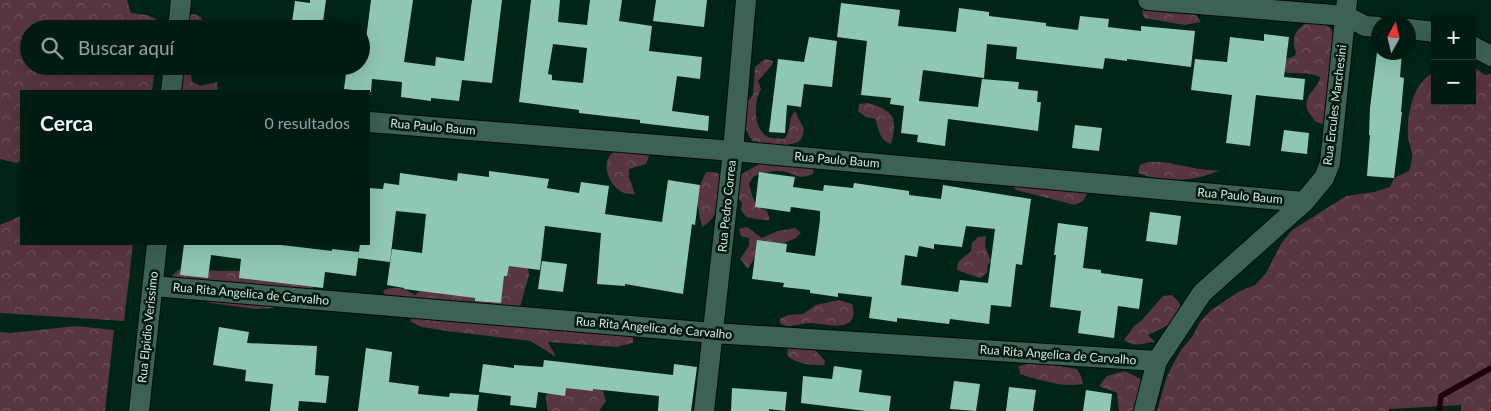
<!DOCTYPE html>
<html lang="es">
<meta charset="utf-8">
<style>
body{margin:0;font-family:Lato,sans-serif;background:#0e2821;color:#f1f3f6}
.controls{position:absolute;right:15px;top:15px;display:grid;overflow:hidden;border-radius:0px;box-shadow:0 5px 20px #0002}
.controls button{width:45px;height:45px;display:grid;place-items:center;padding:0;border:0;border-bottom:1px solid #223933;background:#001b13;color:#f1f3f6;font:25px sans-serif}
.compass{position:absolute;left:1371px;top:15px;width:45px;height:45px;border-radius:50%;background:#001b13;box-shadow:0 5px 20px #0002;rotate:8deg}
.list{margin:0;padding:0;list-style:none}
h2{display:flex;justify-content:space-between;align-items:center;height:65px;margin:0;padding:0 20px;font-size:21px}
h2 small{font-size:16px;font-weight:400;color:#95a1a0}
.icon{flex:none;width:28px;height:28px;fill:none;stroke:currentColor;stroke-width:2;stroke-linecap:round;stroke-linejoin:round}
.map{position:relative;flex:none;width:1491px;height:411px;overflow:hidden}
.search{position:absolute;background:#001b13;box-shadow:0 5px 20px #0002;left:20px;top:20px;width:350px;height:55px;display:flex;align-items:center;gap:12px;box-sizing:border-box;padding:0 18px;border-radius:28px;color:#95a1a0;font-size:19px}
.panel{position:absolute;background:#001b13;box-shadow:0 5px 20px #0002;left:20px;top:90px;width:350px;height:155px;border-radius:0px}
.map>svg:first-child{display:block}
.forest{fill:url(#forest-crowns)}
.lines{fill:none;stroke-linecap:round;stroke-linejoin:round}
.stream{stroke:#1c000c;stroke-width:5.5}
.building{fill:#90c7b2;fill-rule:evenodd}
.minor-casing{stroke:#000c05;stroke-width:22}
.minor{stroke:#3d6154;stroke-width:20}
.labels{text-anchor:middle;stroke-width:5;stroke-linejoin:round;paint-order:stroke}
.street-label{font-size:12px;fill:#d4e7df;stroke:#001911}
</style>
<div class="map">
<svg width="1491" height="411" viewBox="0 0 1491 411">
<defs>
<pattern id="forest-crowns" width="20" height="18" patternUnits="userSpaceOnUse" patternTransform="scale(1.25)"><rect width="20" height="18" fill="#583543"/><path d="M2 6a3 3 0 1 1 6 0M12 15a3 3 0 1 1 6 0" fill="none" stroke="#6f525e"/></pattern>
</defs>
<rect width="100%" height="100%" fill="#002419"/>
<g class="forest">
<path d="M 0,0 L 127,0 L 131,13 L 147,15 L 160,21 L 159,29 L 29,29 L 29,66 L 155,66 L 152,91 L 21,91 L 21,160 L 17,163 L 0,159 Z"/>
<path d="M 1140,3 L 1196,15 L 1201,22 L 1185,25 L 1144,18 Z"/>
<path d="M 194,14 L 201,17 L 203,29 L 181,29 L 189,15 Z"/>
<path d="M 1319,20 L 1330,28 L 1335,35 L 1325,124 C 1319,124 1315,122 1312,117 C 1296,98 1319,90 1320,77 C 1308,71 1296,75 1284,72 L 1280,61 L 1295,56 C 1297,50 1294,50 1294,44 C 1292,29 1307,21 1319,20 Z"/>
<path d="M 765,59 L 773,61 L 772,65 L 758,81 L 761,89 C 754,101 753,125 765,135 C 769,139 778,138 784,139 C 792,131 787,119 795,111 L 804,129 L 802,138 L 798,142 L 781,147 L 759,145 L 754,143 L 749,136 L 745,126 L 744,111 L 747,102 L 753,95 L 755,67 Z"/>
<path d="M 176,66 L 190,66 L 192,82 L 200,86 L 217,82 L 218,91 L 180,91 Z"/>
<path d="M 1472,66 L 1485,75 L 1491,74 L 1491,411 L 1461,411 L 1461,405 L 1389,409 L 1389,411 L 1157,411 L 1166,379 L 1173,364 L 1181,350 L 1192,337 L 1200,322 L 1211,310 L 1240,291 L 1255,285 L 1266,273 L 1281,244 L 1291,231 L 1346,196 L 1374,192 L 1390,187 L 1394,178 L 1409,171 C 1410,167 1412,161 1412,156 C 1412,150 1409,143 1408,137 C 1407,115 1412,82 1435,72 L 1435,101 L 1472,101 Z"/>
<path d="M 868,103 C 895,111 898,119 891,144 C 878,139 880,130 875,119 L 866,117 L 858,111 L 859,104 Z"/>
<path d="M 645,147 L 649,156 L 646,164 L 629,169 L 629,177 L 635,194 C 610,198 595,157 618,150 C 626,147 637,148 645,147 Z"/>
<path d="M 763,162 L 814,166 L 813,174 C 798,180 799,175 786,172 C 776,169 762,173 753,177 L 749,184 C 753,198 753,205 767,211 L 770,220 L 762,220 L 746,217 L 741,210 L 742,203 L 737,197 L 740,175 Z"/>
<path d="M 1148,162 C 1172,160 1196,172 1220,170 C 1196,182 1163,183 1138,173 L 1140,165 Z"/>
<path d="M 706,172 L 714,172 L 723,175 C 720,195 722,216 702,227 C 697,203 694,195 706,172 Z"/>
<path d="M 1011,184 L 1081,185 L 1087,194 L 1083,201 L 1075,205 L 1016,190 Z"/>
<path d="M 21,216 L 21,244 L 133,244 L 124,321 L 0,313 L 0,225 Z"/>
<path d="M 747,227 L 762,238 L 778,231 L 795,228 L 801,233 L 796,238 L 757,254 L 748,269 L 740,259 L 749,246 L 749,238 L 741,236 L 739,229 Z"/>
<path d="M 986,236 L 985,246 L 991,261 L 988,264 L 987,273 L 980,278 L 957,270 L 958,262 L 971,251 L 972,243 L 978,237 Z"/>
<path d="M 504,262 L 528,267 L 529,275 L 520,307 L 633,330 L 633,343 L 617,347 L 548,342 L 556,357 L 531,341 L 447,331 L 422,327 L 411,322 L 410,313 L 387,299 L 383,291 C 395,285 404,288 415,295 L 421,290 L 500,294 L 505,270 Z"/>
<path d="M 187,269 L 217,271 L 250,271 L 314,283 L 312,291 L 266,303 L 274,308 L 256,309 L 210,303 L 173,285 L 172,276 L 178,270 Z"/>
<path d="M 1172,295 L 1178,301 L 1182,308 L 1173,323 L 1148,335 L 1155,342 C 1141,343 1137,348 1124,340 L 1134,326 L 1141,321 L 1163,296 Z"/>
<path d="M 839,300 L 852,304 C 861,337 823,322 807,323 C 798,324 787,329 780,323 L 780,319 L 788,315 L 803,314 L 816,305 Z"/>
<path d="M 77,326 L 114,330 L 105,411 L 0,411 L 0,332 L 10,333 Z"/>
<path d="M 788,346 C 807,346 812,344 825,361 L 824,365 C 813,366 795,364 787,355 Z"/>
<path d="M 1035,362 L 1077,369 L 1081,376 L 1083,384 C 1063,388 1039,380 1020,374 L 1019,366 Z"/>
<path d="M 1125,371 L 1148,383 L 1151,411 L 1119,411 L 1117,393 L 1099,386 L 1107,376 Z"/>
<path d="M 558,383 L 601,384 L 606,401 L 599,411 L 549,411 L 547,409 L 546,395 Z"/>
</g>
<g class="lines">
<path class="stream" d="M 1439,411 L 1441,396 L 1491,368"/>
</g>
<g class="building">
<path d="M 310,0 L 326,0 L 322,29 L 291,29 L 295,1 L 310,3 Z"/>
<path d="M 371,0 L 413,0 L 404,62 L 435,66 L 436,57 L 464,61 L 472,0 L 502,0 L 492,83 L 462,80 L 459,101 L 431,98 L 431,101 L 401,97 L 402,82 L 372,79 L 371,92 L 344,89 L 347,66 L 361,66 L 361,55 L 364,55 Z"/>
<path d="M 531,0 L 560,0 L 558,22 L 587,25 L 590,0 L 622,0 L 619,21 L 652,26 L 649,51 L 702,57 L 700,79 L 677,76 L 672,111 L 709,116 L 708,131 L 640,123 L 640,120 L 579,113 L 579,110 L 519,102 ZM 553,44 L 587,48 L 583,83 L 552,80 L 552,75 L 548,74 Z"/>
<path d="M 656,0 L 707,0 L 704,27 L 653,21 Z"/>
<path d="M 841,3 L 900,10 L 898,26 L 956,32 L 959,8 L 989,12 L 989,16 L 1046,23 L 1046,26 L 1078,30 L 1080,16 L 1109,19 L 1108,27 L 1141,31 L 1141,26 L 1195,31 L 1191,67 L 1127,59 L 1127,61 L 1105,58 L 1103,69 L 1016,59 L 1017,47 L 987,44 L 984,78 L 923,70 L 919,101 L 978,107 L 982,79 L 1019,82 L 1018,89 L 1038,91 L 1037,102 L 1041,102 L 1038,131 L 948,119 L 945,146 L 917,142 L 918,135 L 901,133 L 904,106 L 890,104 L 891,98 L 861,95 L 867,41 L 837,37 Z"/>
<path d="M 1264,34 L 1289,37 L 1284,77 L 1305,79 L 1303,100 L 1256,95 L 1250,146 L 1226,143 L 1232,95 L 1191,90 L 1195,59 L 1227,62 L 1230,37 L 1264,41 Z"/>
<path d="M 809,37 L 837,41 L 832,87 L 804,84 L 801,107 L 787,105 L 785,133 L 769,132 L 778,59 L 804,62 Z"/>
<path d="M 1377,52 L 1402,52 L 1400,77 L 1404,78 L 1401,112 L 1402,112 L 1394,178 L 1367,176 L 1370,135 L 1369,135 L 1370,108 Z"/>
<path d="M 1075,125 L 1102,128 L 1099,151 L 1072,148 Z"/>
<path d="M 1284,130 L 1309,133 L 1307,154 L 1281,151 Z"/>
<path d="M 489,171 L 549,179 L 547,188 L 579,193 L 581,182 L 609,186 L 605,214 L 662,222 L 668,180 L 700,185 L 695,225 L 692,224 L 683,294 L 625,284 L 625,286 L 597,284 L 601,233 L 545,226 L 540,270 L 509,266 L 507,276 L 504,276 L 501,303 L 475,301 L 475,298 L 404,289 L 404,288 L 387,285 L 392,249 L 422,253 L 426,214 L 396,211 L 390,262 L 358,258 L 360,244 L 369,244 L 369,188 L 383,189 L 384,183 L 399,185 L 400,173 L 457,181 L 458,173 L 489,177 Z"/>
<path d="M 759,172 L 795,177 L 793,187 L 823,191 L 824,185 L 853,188 L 854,183 L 909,191 L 909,195 L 941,199 L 943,185 L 1031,199 L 1022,265 L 1016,264 L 1011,307 L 991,305 L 989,324 L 950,319 L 949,324 L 897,318 L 897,322 L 869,318 L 872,297 L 838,293 L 838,297 L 810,293 L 810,290 L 783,287 L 784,283 L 752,279 L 757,240 L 787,244 L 786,252 L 815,256 L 820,220 L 820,211 L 791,207 L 790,212 L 755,207 ZM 966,226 L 995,229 L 988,283 L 960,280 L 958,292 L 901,285 L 905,255 L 917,257 L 919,246 L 934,249 L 934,244 L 962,247 Z"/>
<path d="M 1150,212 L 1181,216 L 1177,245 L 1146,241 Z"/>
<path d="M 1058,223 L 1088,227 L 1083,268 L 1101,270 L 1101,273 L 1143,279 L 1139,309 L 1118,306 L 1114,338 L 1078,333 L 1081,311 L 1050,307 L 1056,255 L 1054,255 Z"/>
<path d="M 184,244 L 273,244 L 332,251 L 332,249 L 359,252 L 356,276 L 325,272 L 323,288 L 239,278 L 241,259 L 211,255 L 208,278 L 180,275 Z"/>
<path d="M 542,261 L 567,264 L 563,292 L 538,289 Z"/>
<path d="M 219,327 L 249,332 L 247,343 L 317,346 L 315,375 L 329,376 L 326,403 L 299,401 L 298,411 L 270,411 L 273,384 L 245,381 L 246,370 L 213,365 Z"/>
<path d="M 366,348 L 392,352 L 389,382 L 419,386 L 418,394 L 449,397 L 450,393 L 479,395 L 477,411 L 358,411 Z"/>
<path d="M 544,360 L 673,375 L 674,364 L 697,367 L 691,411 L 658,411 L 659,396 L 593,389 L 593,391 L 566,388 L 565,396 L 538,392 L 536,408 L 510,405 L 511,396 L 479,392 L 483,364 L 514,368 L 514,365 L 543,367 Z"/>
<path d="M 834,366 L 862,370 L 859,392 L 891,396 L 889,411 L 866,411 L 801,403 L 803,376 L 832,379 Z"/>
<path d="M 954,381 L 980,384 L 976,411 L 950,409 Z"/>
<path d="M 1009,387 L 1036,390 L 1033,411 L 1006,411 Z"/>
<path d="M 732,388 L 787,392 L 785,411 L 769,409 L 769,411 L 731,411 Z"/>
<path d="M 1086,390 L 1112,394 L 1110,411 L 1083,411 Z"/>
</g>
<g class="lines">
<defs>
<g id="minor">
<path d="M 1148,0 L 1346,16 L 1365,26 L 1378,27"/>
<path d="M 178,29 L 181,0"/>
<path d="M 1408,29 L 1435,32"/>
<path d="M 1472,46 L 1491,56"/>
<path d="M 171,91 L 174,66"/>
<path d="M 369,122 L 733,151 L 1304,202"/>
<path d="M 153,286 L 713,333 L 1157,361"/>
<path d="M 139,411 L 157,244"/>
<path d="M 704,411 L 733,151 L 746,0"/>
<path d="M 1144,411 L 1157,361 L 1202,293 L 1304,202 L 1324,178 L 1330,163 L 1347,0"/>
</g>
</defs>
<use href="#minor" class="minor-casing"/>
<use href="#minor" class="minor"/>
</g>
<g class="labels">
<g class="street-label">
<text transform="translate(1335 105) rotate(-83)" y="4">Rua Ercules Marchesini</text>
<text transform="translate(433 127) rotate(5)" y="4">Rua Paulo Baum</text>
<text transform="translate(837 160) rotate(5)" y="4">Rua Paulo Baum</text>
<text transform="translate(1240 196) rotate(5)" y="4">Rua Paulo Baum</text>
<text transform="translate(727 206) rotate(-84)" y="4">Rua Pedro Correa</text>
<text transform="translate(251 294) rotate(5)" y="4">Rua Rita Angelica de Carvalho</text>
<text transform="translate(148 327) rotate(-84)" y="4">Rua Elpidio Verissimo</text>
<text transform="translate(654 328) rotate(5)" y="4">Rua Rita Angelica de Carvalho</text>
<text transform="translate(1058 355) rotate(4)" y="4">Rua Rita Angelica de Carvalho</text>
</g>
</g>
</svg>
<div class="controls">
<button>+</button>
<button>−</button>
</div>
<svg class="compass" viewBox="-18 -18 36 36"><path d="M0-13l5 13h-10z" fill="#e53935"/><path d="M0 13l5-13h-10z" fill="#95a1a0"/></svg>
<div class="search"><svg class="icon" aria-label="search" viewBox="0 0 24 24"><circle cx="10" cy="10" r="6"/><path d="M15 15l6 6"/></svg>Buscar aquí</div>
<section class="panel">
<h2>Cerca<small>0 resultados</small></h2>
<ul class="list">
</ul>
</section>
</div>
